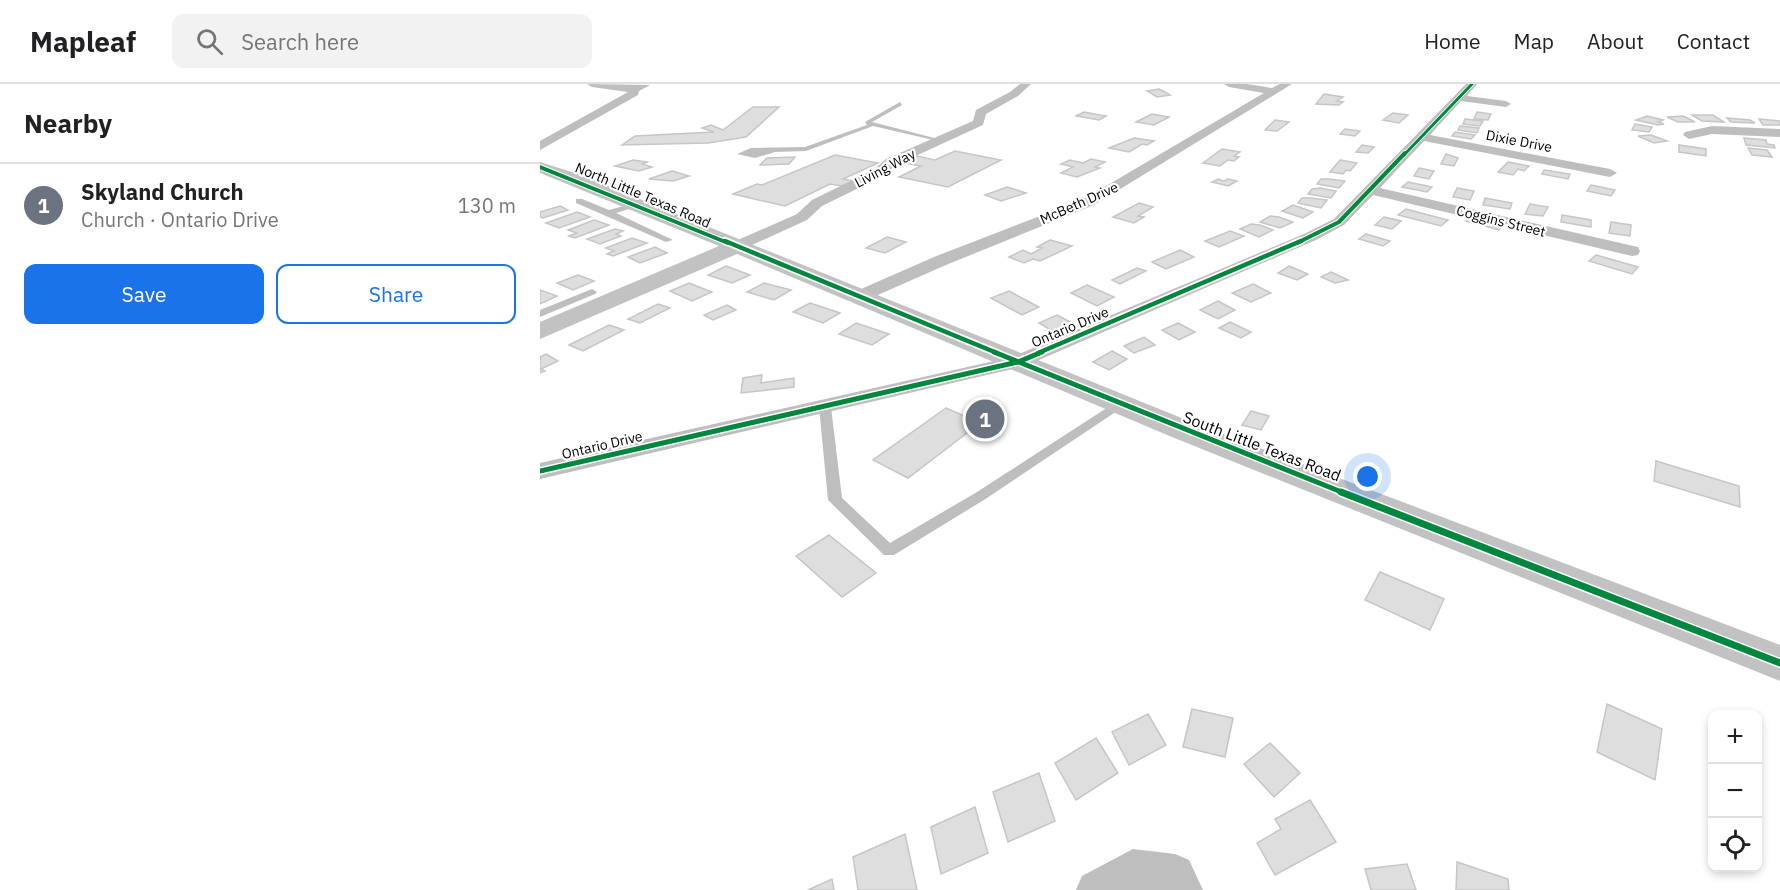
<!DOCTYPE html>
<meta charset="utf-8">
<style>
body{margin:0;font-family:"IBM Plex Sans",sans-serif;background:#f2f2f2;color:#202124}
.controls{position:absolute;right:18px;bottom:18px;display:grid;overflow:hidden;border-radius:12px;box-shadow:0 3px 9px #0003}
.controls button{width:54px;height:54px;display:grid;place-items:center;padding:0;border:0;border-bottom:2px solid #e0e0e0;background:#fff;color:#202124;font:30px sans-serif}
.you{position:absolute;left:828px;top:393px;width:21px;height:21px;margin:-15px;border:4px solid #fff;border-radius:50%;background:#1a73e8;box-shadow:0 0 0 9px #1a73e833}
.badge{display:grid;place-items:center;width:39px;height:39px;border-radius:50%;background:#1a73e8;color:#fff;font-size:20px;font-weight:700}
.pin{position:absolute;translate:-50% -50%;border:3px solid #fff;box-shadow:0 2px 6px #0006}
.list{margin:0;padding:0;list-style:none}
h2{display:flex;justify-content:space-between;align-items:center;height:78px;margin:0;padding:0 24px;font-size:26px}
h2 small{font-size:20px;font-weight:400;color:#757577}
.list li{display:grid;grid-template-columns:39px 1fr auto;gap:18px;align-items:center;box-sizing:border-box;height:84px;padding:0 24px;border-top:2px solid #e0e0e0}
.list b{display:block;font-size:22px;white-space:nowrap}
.list p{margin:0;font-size:20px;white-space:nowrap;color:#757577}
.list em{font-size:20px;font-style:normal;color:#757577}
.actions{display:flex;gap:12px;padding:18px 24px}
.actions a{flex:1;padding:14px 0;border:2px solid #1a73e8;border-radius:12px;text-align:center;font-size:21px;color:#1a73e8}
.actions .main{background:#1a73e8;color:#fff}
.icon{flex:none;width:33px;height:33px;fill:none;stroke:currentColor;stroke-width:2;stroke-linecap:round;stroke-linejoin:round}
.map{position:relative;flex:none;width:1240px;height:806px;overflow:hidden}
header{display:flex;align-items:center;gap:36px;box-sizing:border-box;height:84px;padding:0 30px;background:#fff;border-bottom:2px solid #e0e0e0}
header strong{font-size:28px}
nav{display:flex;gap:33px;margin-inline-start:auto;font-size:21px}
.search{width:420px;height:54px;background:#f2f2f2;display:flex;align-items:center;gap:15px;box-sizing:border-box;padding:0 21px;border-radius:12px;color:#757577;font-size:22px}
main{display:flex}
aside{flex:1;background:#fff}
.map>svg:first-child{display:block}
.building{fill:#dedede;stroke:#c6c6c6;stroke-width:1.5}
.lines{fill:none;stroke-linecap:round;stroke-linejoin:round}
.lane{fill:#bebebe;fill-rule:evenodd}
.street{fill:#bebebe;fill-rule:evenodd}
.secondary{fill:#c2c2c2;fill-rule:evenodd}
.cycleway-far4-casing{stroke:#fff;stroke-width:4.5}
.cycleway-far3-casing{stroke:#fff;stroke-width:6}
.cycleway-far2-casing{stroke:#fff;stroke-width:8}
.cycleway-far1-casing{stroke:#fff;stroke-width:8}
.cycleway-casing{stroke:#fff;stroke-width:10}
.cycleway-far4{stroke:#00873e;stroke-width:3}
.cycleway-far3{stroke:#00873e;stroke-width:4}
.cycleway-far2{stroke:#00873e;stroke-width:4.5}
.cycleway-far1{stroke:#00873e;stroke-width:5}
.cycleway{stroke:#00873e;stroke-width:7}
.labels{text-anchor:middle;stroke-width:4.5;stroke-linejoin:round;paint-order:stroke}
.far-street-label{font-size:14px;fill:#000;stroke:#fff}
.street-label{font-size:16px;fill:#000;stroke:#fff}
</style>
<header>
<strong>Mapleaf</strong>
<div class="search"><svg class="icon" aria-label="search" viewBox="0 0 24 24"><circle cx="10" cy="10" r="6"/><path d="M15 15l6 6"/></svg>Search here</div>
<nav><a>Home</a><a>Map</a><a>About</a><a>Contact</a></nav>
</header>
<main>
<aside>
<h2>Nearby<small></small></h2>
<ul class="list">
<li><span class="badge" style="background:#6b7280">1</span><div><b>Skyland Church</b><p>Church · Ontario Drive</p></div><em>130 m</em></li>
</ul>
<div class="actions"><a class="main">Save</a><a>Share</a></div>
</aside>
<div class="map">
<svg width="1240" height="806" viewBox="0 0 1240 806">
<rect width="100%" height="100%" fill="#fff"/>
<g class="building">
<path d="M 619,5 L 625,8 L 630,11 L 617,13 L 607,7 Z"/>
<path d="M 784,10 L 803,13 L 797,17 L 803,18 L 799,21 L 776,20 Z"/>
<path d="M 213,23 L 239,23 L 206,53 L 168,59 L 82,61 L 95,52 L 174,48 L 162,44 L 171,41 L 183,46 Z"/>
<path d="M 544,28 L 566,32 L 559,36 L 536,32 Z"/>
<path d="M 937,28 L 951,30 L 948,36 L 934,35 Z"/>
<path d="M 853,29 L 868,31 L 859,39 L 843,36 Z"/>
<path d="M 612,30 L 629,33 L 614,41 L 596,38 Z"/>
<path d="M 1152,31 L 1173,31 L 1184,38 L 1162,37 Z"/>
<path d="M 1107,32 L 1123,36 L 1118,38 L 1124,40 L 1118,41 L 1096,36 Z"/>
<path d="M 1143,32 L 1155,38 L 1138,38 L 1127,33 Z"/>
<path d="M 1187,34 L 1210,36 L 1215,39 L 1191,38 Z"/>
<path d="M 925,35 L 943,37 L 940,42 L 923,40 Z"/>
<path d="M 1219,35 L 1240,37 L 1240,41 L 1223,41 Z"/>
<path d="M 735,36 L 749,38 L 737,47 L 725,46 Z"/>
<path d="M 1095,40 L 1112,43 L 1109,48 L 1092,46 Z"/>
<path d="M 920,42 L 939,44 L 937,49 L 918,46 Z"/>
<path d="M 805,45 L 820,47 L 815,52 L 800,50 Z"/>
<path d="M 915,48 L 935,51 L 931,55 L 912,52 Z"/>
<path d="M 1111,51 L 1127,57 L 1114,59 L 1098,52 Z"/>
<path d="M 594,54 L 614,57 L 607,61 L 602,60 L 589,68 L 569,64 Z"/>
<path d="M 1204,54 L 1226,56 L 1227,60 L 1234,61 L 1235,64 L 1206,61 Z"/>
<path d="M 822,61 L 834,63 L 828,69 L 816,68 Z"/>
<path d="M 1139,61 L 1166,65 L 1166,72 L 1139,68 Z"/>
<path d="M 1208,64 L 1227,66 L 1232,73 L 1212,71 Z"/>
<path d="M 682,65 L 700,68 L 694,72 L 699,73 L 694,77 L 688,76 L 680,82 L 663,79 Z"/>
<path d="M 415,67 L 461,76 L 408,103 L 359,93 L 381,82 L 363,79 L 377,72 L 395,76 Z"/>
<path d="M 906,70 L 918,74 L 914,82 L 901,80 Z"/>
<path d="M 295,71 L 338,79 L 303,95 L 314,97 L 302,102 L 290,100 L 245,122 L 193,110 L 217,100 L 222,101 Z"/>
<path d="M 255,73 L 249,80 L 220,81 L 227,74 Z"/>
<path d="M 551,75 L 565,78 L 555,83 L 560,84 L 537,93 L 521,89 L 533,83 L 521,80 L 530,76 L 543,79 Z"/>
<path d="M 93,76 L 107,78 L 102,80 L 112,83 L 99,87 L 75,82 Z"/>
<path d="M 800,76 L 817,79 L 810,87 L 806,86 L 803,90 L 790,88 Z"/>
<path d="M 968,78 L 989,82 L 984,87 L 978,85 L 973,91 L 958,88 Z"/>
<path d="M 879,84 L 894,87 L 889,95 L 874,92 Z"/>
<path d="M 1004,86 L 1030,90 L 1028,95 L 1002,90 Z"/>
<path d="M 132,87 L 149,92 L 133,97 L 109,95 Z"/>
<path d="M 678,95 L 684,97 L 688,95 L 697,97 L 688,102 L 672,98 Z"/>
<path d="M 781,95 L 789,95 L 805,97 L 799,104 L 777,100 Z"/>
<path d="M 868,98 L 892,103 L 887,108 L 862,103 Z"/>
<path d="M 1051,101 L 1075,106 L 1071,112 L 1047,107 Z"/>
<path d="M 467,103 L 486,109 L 461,117 L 445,111 Z"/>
<path d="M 780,104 L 796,107 L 791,114 L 768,110 L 772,105 Z"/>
<path d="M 917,104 L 934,107 L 930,116 L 913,113 Z"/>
<path d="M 762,114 L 771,114 L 787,116 L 781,124 L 758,119 Z"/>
<path d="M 945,114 L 972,119 L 970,125 L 943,121 Z"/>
<path d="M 599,119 L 613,123 L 598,132 L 604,133 L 594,139 L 573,133 Z"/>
<path d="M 990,120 L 1008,123 L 1003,132 L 985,130 Z"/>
<path d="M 753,121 L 773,128 L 763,134 L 742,127 Z"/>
<path d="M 20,122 L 28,126 L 3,134 L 0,133 L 0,128 Z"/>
<path d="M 866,125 L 908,136 L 901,142 L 858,131 Z"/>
<path d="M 37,128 L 50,133 L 19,144 L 6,139 Z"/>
<path d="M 1022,131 L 1051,136 L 1051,143 L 1021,138 Z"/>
<path d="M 730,132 L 739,133 L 753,138 L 740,144 L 720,138 Z"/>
<path d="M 844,133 L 861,137 L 852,145 L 835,141 Z"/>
<path d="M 929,134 L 962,142 L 959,146 L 926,137 Z"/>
<path d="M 54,136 L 69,141 L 35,154 L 29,152 L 37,149 L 28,146 Z"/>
<path d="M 1071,138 L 1091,141 L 1090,152 L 1069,149 Z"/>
<path d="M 711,140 L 720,141 L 733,146 L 719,153 L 700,145 Z"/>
<path d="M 75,145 L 83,147 L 76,150 L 81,152 L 60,160 L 47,155 Z"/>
<path d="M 690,147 L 704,152 L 679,163 L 665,157 Z"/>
<path d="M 826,150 L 850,157 L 843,162 L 819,155 Z"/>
<path d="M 347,153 L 366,158 L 345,169 L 326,164 Z"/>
<path d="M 92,154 L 107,159 L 73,172 L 67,170 L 74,167 L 66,164 Z"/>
<path d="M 510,156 L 532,162 L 500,177 L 493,175 L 484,179 L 469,173 L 483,166 L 491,170 L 502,164 L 497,163 Z"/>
<path d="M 115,163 L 127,169 L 100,179 L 88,173 Z"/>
<path d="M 640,166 L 654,173 L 626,185 L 612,178 Z"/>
<path d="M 1056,171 L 1098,183 L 1092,190 L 1049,177 Z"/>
<path d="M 186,182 L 210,191 L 192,199 L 168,191 Z"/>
<path d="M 749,182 L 768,190 L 757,196 L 738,189 Z"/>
<path d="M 597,184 L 606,187 L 580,200 L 572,196 Z"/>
<path d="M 791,188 L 808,196 L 795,199 L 781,193 Z"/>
<path d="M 38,191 L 54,197 L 33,206 L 17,199 Z"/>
<path d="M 149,199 L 172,208 L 152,217 L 130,207 Z"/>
<path d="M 224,199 L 251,206 L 234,216 L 207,208 Z"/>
<path d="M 713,200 L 731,209 L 711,218 L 692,209 Z"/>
<path d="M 547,201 L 574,213 L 557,222 L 531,209 Z"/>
<path d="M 0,206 L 17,212 L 0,220 Z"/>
<path d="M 469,207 L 480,213 L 499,223 L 482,231 L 451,214 Z"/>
<path d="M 678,217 L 695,226 L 678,235 L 660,226 Z"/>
<path d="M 270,219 L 300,229 L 283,239 L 253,228 Z"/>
<path d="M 118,220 L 130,224 L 100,239 L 88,235 Z"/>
<path d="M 187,221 L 196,226 L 173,236 L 164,231 Z"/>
<path d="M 517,231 L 532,239 L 514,248 L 499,239 Z"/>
<path d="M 690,238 L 711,248 L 701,254 L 679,244 Z"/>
<path d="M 316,239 L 349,250 L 332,261 L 299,250 Z"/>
<path d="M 638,239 L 655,248 L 639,256 L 622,246 Z"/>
<path d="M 69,241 L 84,246 L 43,267 L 29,261 Z"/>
<path d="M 604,253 L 615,261 L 594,269 L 584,262 Z"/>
<path d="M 572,267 L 587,275 L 569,286 L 553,278 Z"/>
<path d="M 6,270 L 18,277 L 1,285 L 5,287 L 0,289 L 0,273 Z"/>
<path d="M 222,291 L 221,299 L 254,294 L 254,303 L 201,309 L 203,294 Z"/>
<path d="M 406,324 L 440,339 L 368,394 L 333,376 Z"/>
<path d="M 711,327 L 729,332 L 721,346 L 702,341 Z"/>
<path d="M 1116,377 L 1199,402 L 1200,423 L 1114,397 Z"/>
<path d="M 289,451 L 336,489 L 302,513 L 256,472 Z"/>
<path d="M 840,488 L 904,515 L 890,546 L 825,516 Z"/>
<path d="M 1067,620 L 1122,645 L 1115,696 L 1057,668 Z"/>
<path d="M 652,625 L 693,634 L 685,673 L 643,663 Z"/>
<path d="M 608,630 L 626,661 L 589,681 L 572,648 Z"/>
<path d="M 556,654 L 578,689 L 536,716 L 515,679 Z"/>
<path d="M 730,659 L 760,689 L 734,713 L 704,680 Z"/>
<path d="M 499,689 L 515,737 L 468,758 L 453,708 Z"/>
<path d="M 770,716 L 796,758 L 735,791 L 717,759 L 741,745 L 735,735 Z"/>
<path d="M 435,723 L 448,769 L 401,790 L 391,743 Z"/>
<path d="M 365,750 L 377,806 L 318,806 L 313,773 Z"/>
<path d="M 917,778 L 968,795 L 969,806 L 916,806 Z"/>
<path d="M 867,780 L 876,806 L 831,806 L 825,785 Z"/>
<path d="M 292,795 L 294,806 L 268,806 Z"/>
</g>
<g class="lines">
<g class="lane">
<path d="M 360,18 L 362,21 L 332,38 L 402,56 L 402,58 L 333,42 L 266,67 L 235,68 L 215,74 L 197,70 L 211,64 L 265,63 L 327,41 L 325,38 Z"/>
<path d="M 36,115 L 42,115 L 69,126 L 99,118 L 99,122 L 76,129 L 133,156 L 126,158 L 36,119 Z"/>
<path d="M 52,205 L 57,208 L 55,210 L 0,233 L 0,226 Z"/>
<path d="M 579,316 L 585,320 L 583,323 L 447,414 L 354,471 L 344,471 L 288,416 L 279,323 L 281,320 L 285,319 L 291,323 L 302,414 L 350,459 L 437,408 Z"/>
</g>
<g class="street">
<path d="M 47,0 L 110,1 L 99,7 L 98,11 L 0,66 L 0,57 L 88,8 L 52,3 Z"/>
<path d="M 480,0 L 491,0 L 478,12 L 446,30 L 443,41 L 356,81 L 343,92 L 282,122 L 267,136 L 203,165 L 191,165 L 189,162 L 191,159 L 257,130 L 272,116 L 333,86 L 346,75 L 433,37 L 436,26 L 470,8 Z"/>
<path d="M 684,0 L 707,0 L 732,4 L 740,0 L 752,0 L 554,121 L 406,181 L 324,217 L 312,217 L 309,213 L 312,209 L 394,173 L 544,115 L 724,9 L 689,3 Z"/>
<path d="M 926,0 L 937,0 L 927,12 L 966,17 L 971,20 L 966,23 L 921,17 L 890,51 L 1070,85 L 1077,89 L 1070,93 L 884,57 L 840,104 L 1098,163 L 1100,167 L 1098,171 L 1092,172 L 833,111 L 804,141 L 776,156 L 485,282 L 0,395 L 0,379 L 472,273 L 764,150 L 794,135 Z"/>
<path d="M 1172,42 L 1240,45 L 1240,53 L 1172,50 L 1149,55 L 1143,51 L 1145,48 Z"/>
<path d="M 593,765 L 635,770 L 649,776 L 663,806 L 536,806 L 542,792 Z"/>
</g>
<path class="secondary" d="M 0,78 L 38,90 L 654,339 L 1240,561 L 1240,597 L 632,353 L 197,170 L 0,255 L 0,238 L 179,162 L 0,89 Z"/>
<defs>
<path id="cycleway-far4" d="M 864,71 L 932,0"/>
<g id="cycleway-far3">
<path d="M 0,83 L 188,159"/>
<path d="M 757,159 L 799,138 L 865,69"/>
</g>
<g id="cycleway-far2">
<path d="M 185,157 L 457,269"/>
<path d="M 498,269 L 761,157"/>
</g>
<g id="cycleway-far1">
<path d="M 454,268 L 804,409"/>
<path d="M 0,387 L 478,278 L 502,268"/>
</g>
<path id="cycleway" d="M 801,408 L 1240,579"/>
</defs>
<use href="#cycleway-far4" class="cycleway-far4-casing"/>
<use href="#cycleway-far3" class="cycleway-far3-casing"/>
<use href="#cycleway-far2" class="cycleway-far2-casing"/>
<use href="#cycleway-far1" class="cycleway-far1-casing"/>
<use href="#cycleway" class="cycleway-casing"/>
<use href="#cycleway-far4" class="cycleway-far4"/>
<use href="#cycleway-far3" class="cycleway-far3"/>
<use href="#cycleway-far2" class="cycleway-far2"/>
<use href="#cycleway-far1" class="cycleway-far1"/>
<use href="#cycleway" class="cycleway"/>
</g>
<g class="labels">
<g class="far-street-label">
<text transform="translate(979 57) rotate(11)" y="5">Dixie Drive</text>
<text transform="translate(345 84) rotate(-28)" y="5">Living Way</text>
<text transform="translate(103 111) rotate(23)" y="5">North Little Texas Road</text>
<text transform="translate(539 119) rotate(-24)" y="5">McBeth Drive</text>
<text transform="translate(961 137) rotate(14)" y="5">Coggins Street</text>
<text transform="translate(530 243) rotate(-23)" y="5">Ontario Drive</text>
<text transform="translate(62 361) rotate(-13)" y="5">Ontario Drive</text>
</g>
<g class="street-label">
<text transform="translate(722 362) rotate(21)" y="6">South Little Texas Road</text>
</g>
</g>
</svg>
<div class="controls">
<button>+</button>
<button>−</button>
<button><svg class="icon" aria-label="locate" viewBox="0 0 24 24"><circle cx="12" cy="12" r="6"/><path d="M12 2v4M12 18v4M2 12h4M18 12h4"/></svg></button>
</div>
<div class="you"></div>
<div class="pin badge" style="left:445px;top:335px;background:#6b7280">1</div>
</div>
</main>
